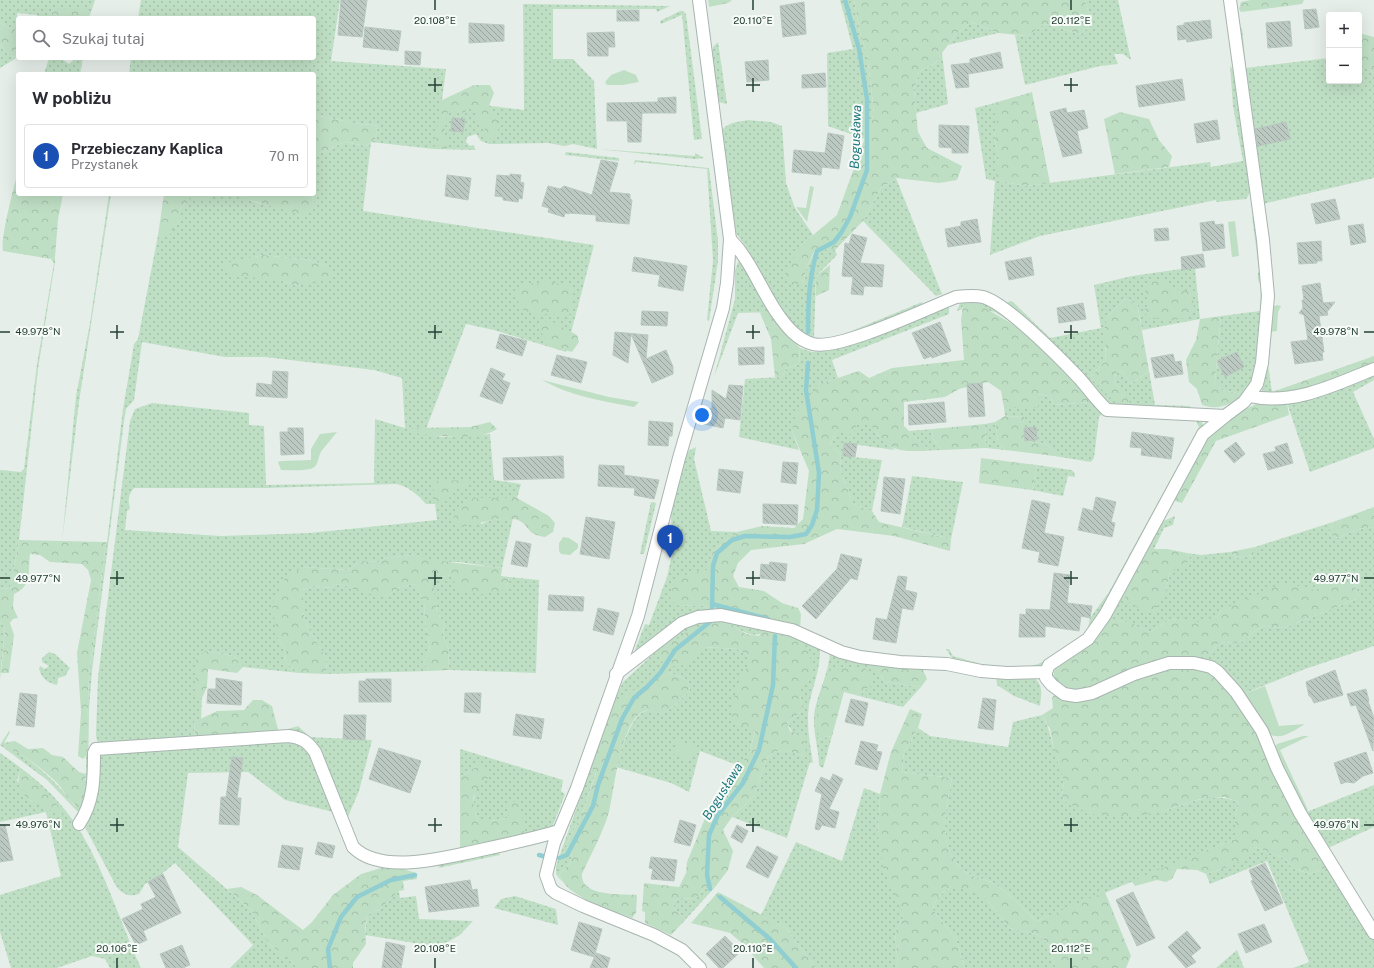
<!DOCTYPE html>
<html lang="pl">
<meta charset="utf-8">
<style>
body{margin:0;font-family:"Public Sans",sans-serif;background:#f7f7f7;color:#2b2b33}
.controls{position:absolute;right:12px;top:12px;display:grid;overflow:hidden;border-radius:4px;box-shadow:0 4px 16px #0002}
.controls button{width:36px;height:36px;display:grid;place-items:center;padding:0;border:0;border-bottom:1px solid #e1e1e2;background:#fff;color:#2b2b33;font:20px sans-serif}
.you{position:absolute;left:702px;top:415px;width:14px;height:14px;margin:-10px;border:3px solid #fff;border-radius:50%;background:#1a73e8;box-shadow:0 0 0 6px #1a73e833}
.badge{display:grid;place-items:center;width:26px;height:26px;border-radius:50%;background:#0b8043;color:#fff;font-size:13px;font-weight:700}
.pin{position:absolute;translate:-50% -33px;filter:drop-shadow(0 1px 2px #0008)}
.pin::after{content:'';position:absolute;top:21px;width:14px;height:12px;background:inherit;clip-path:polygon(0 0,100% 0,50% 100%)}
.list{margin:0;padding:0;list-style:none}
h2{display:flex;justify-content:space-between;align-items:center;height:52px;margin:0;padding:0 16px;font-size:17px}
h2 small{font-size:13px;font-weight:400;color:#7c7c81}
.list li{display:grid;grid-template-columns:26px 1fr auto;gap:12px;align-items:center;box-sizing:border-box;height:64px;margin:0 8px 8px;padding:0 8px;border:1px solid #e1e1e2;border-radius:4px}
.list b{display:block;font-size:15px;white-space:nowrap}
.list p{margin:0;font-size:13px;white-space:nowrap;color:#7c7c81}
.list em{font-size:13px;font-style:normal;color:#7c7c81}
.icon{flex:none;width:22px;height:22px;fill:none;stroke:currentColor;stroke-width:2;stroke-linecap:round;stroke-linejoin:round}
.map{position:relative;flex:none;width:1374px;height:968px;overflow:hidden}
.search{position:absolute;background:#fff;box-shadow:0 4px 16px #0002;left:16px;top:16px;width:300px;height:44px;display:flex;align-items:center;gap:10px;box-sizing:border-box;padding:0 14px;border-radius:4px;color:#7c7c81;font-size:15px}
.panel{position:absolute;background:#fff;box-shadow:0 4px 16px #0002;left:16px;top:72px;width:300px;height:124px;border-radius:4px}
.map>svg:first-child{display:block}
.grass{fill:url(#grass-dots);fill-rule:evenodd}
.forest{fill:url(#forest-crowns)}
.green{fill:#bfdfc4}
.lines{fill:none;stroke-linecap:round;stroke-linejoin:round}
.stream{stroke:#90ced1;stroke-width:4.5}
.building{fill:url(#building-back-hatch);stroke:#b8c8c0}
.minor-casing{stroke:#a8b6b0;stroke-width:14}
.minor{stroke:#fff;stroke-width:12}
.ticks{fill:none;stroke:#254036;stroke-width:1.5}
.labels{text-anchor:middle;stroke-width:4;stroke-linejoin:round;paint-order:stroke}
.water-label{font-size:13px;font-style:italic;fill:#1f777c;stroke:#f7fbf8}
.ticks-label{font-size:10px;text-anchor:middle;fill:#254036;stroke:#f7fbf8;stroke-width:4;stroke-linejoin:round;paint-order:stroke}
</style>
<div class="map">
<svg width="1374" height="968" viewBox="0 0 1374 968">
<defs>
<pattern id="grass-dots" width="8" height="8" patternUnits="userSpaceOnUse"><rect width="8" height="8" fill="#bfdfc4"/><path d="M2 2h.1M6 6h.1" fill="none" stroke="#a4c0a9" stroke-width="1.8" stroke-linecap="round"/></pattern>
<pattern id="forest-crowns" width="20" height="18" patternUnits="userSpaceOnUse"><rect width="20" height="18" fill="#bfdfc4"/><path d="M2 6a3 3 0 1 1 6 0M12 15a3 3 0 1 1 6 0" fill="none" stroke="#a4c0a9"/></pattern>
<pattern id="building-back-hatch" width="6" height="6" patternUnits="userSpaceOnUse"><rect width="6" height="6" fill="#bbc9c2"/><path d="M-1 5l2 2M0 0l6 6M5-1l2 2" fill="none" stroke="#98a59e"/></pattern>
</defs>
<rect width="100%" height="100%" fill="#e6eeea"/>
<g class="grass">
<path d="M 0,0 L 95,0 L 89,18 L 89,15 L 54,8 L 50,18 L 37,18 L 37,15 L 17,13 L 18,32 L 0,23 Z"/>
<path d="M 141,0 L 340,0 L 331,61 L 446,69 L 442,100 L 524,110 L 523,4 L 670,6 L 657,12 L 656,9 L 553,9 L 553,59 L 573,59 L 594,81 L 597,149 L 695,156 L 695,153 L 704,158 L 695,159 L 597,149 L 573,144 L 565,146 L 548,143 L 489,144 L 481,141 L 476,134 L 467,137 L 466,142 L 470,146 L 473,145 L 476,150 L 434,149 L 371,142 L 363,211 L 594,245 L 566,352 L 494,330 L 466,324 L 426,429 L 412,429 L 442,437 L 490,434 L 494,480 L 521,484 L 517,498 L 479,498 L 481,524 L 492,520 L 513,518 L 502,568 L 459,562 L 438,562 L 412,555 L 386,558 L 379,562 L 361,561 L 348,570 L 303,567 L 278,639 L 286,649 L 285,662 L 299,673 L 243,667 L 234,656 L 205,651 L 195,692 L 202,698 L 201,719 L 194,722 L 195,740 L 100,744 L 97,741 L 96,735 L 98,677 L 130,421 L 135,409 L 152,403 L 249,413 L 249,425 L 264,426 L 266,485 L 374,483 L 375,419 L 405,428 L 402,378 L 374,370 L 265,357 L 225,357 L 142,342 L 134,400 L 126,409 L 124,421 L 92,671 L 89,709 L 88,786 L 80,811 L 77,811 L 47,780 L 0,745 L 9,731 L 10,732 L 4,743 C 35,763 52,777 75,806 L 86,780 L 86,743 L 89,676 L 106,542 L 107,542 L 123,409 L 134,344 L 138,339 L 158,235 L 169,235 L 179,222 L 179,211 L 189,198 L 206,199 L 212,194 L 242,194 C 254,210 296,204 315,204 L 311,194 L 314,194 L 314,151 L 322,153 L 344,142 L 366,146 L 375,139 L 378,126 L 370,124 L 364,125 L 314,115 L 314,74 L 129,74 L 131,58 L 314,58 L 314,18 L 138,18 ZM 263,255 L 309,260 L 328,266 L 297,286 L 283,281 L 246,259 ZM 396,484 C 409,487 417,494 426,504 L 435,504 L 437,520 L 310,533 L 221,536 L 125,530 L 127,511 L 130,509 C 128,500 128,495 134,488 L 266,488 Z"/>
<path d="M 840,0 L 854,0 L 860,32 L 867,54 L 874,113 L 865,139 L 828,126 L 827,53 L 853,49 Z"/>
<path d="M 1085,0 L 1118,0 L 1131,60 L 1123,54 L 1114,54 L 1118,64 L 1100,66 L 1025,85 L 1015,35 L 1027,36 L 1045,24 L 1081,34 L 1092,24 Z"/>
<path d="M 680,11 L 683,11 L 686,14 L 702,139 L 694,140 L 682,15 L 661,24 L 660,21 Z"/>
<path d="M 971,22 L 998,33 L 948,45 L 956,34 Z"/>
<path d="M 1242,27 L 1246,68 L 1329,58 L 1329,81 L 1359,81 L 1359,63 L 1374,73 L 1374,178 L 1262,204 L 1239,34 Z"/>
<path d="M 718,42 L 727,104 L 718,102 L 712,59 L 713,47 Z"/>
<path d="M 0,45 L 9,56 L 18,57 L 0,68 Z"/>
<path d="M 942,53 L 948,104 L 916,113 L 914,90 L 919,72 L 934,64 Z"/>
<path d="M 49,58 L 60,58 L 69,64 L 76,58 L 83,58 L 80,74 L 44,74 Z"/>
<path d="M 1230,65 L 1236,76 L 1251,191 L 1246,199 L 1216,202 L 1216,200 L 1040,236 L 990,255 L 995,181 L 986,179 L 975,108 L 991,104 L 998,120 L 994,137 L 999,156 L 996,180 L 1026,186 L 1210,162 L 1211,167 L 1243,161 L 1233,106 Z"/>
<path d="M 748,120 L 771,122 L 782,126 L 786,183 L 795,208 L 813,235 L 800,246 L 803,284 L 807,266 L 816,250 L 835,250 L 837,255 L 816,276 L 814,338 C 778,328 759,262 736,233 L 722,130 C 729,122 738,122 748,120 Z"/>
<path d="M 566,152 L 619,158 L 619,161 L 565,155 Z"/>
<path d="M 635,160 L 709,168 L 718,241 L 718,261 L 709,321 L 707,320 L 713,260 L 707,169 L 636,162 L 634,165 Z"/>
<path d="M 896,178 L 942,294 L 936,296 L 863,221 L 881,188 Z"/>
<path d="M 109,194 L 111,194 L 79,402 L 62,542 L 76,396 L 90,323 Z"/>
<path d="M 1252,216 L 1256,222 L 1263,283 L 1259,365 L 1246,395 L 1222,390 L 1215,381 L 1221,316 L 1260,311 L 1261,285 C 1257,281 1257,275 1259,270 Z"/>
<path d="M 55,257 L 55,262 L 38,369 L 19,540 L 10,589 L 0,588 L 0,470 L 21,472 L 24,469 L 37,364 L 54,263 L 51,259 Z"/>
<path d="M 738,262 L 741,263 L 787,335 L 768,312 L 738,313 L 714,377 L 735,299 L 735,270 Z"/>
<path d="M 1195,267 L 1200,319 L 1142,330 L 1137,303 L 1125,299 L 1107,317 L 1105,361 L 1090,378 L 1130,404 L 1114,381 L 1116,373 L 1122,371 L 1131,384 L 1149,371 L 1155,405 L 1191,406 L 1181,410 L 1112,405 L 1104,399 L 1007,303 L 1010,301 L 1013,302 L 1050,338 L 1101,328 L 1094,285 L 1132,276 Z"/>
<path d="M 977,300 L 988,303 L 1021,329 L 995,312 L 963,305 L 962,309 L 957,311 L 961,301 Z"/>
<path d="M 922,302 L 922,305 L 849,334 L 837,337 Z"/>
<path d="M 946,305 L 949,307 L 949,314 L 832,360 L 838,378 L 819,384 L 792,431 L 799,450 L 739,437 L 745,379 L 782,377 L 786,369 L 799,364 L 800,348 L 812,352 L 829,351 Z"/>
<path d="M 1267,358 L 1272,392 L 1274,394 L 1265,393 L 1262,390 Z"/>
<path d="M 1368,376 L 1374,377 L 1374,380 L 1353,392 L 1374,439 L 1374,448 L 1310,472 L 1287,403 Z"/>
<path d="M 1038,394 L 1050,396 L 1054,405 L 1092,402 L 1102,414 L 1099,417 L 1094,458 L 1091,462 L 1054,456 L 1055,451 L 1046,444 L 1025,441 L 1037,440 L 1036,427 L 1024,428 L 1024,417 L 1005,416 L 1004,408 L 1038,408 Z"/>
<path d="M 1195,419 L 1202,422 L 1203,425 L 1114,593 L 1089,629 L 1088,628 L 1090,618 L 1109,592 L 1199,427 Z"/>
<path d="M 995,422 L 998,442 L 1005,450 L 986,448 L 985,424 Z"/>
<path d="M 858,423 L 871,423 L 878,436 L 895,450 L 844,443 L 843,456 L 882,460 L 872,511 L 853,504 L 840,469 L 841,455 L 830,444 L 837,431 Z"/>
<path d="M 933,429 L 932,438 L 942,450 L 915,451 L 928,449 L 909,431 Z"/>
<path d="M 696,447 L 694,459 L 711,531 L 737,532 L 713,551 L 707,571 L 689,573 L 679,606 L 700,605 L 724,611 L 708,611 L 636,652 L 635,650 L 645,624 L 649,625 L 667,577 L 675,541 L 672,540 L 671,515 L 687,453 L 690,450 Z"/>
<path d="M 1037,465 L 1071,470 L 1074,472 L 1075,477 L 1068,476 L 1063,496 L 1032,490 Z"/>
<path d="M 912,476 L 963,482 L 951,539 L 902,527 Z"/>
<path d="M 651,502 L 656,503 L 644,554 L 640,554 Z"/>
<path d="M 1175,516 L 1173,525 L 1164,528 L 1154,549 L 1146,549 L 1161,522 Z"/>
<path d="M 1333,522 L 1329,534 L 1338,538 L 1358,529 L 1374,527 L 1374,646 L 1305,669 L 1243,694 L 1188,659 L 1210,654 L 1219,642 L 1240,643 L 1262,626 L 1284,628 L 1359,598 L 1352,578 L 1318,591 L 1221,610 L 1218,616 L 1200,623 L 1171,619 L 1150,632 C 1135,625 1121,617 1105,621 L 1124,594 L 1126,600 L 1166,590 L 1170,571 L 1190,559 L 1187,553 L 1201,555 L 1230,552 L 1237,558 L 1253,555 L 1255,547 Z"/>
<path d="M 450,575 L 506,590 L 509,577 L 539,580 L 536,673 L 448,670 L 449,650 L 443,635 L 444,624 L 437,612 L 432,585 L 438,578 Z"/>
<path d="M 335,584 L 350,586 L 387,596 L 400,587 L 415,584 L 424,601 L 425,621 L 430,651 L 423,662 L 430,671 L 327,674 L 326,658 L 307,626 L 303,612 L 303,590 L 313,586 L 331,588 Z"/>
<path d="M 717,619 L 776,630 C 753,638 748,636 728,622 L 684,665 L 704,647 L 737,649 L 749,656 L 750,664 L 739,682 L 734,723 L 755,730 L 750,751 L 740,766 L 700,751 L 689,792 L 671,783 L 616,767 C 621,752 631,710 650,710 C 654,710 659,713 662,714 L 674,706 L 690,690 L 688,681 L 667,671 L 611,708 L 623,682 L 674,635 L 688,626 L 703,620 Z"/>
<path d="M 0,622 L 5,626 L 0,680 Z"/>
<path d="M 802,638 L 820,647 C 821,668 813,685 809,705 C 806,724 810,744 813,763 L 810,762 L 787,838 L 732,817 L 754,796 L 767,758 L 774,752 L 784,750 L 807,757 L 787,723 L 803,710 L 800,696 Z"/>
<path d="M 946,649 L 949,649 L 953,656 C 978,663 1012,674 1038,664 C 1045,661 1051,657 1058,654 C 1033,681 983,667 952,658 Z"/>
<path d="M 49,652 L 55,654 L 70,668 L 65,676 L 58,678 L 57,685 C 48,683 42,679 39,669 L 40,666 L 45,669 L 49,666 L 42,662 L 42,658 Z"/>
<path d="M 830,652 L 875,663 L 884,682 L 921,687 L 903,707 L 859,696 L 871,685 L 852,667 L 818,739 L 832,736 L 823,768 L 819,766 C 819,747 811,728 815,709 C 819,690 829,672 830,652 Z"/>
<path d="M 996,677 L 1034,678 C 1044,685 1041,695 1040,706 L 1014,696 L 997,685 Z"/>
<path d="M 1042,715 C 1051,731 1050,736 1055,752 C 1057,762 1064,771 1064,781 C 1064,788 1059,796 1066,802 C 1072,808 1149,814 1159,812 C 1190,805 1206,790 1239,802 L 1235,815 L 1235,839 L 1037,921 C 1023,910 1011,894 996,885 C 986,878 972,878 963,870 C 936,848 946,807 952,778 L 902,772 L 904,752 L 918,728 L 930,736 L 1008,747 L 1013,722 Z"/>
<path d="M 298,726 L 310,737 L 372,740 L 359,791 L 347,819 L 319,751 L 287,733 L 288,729 Z"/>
<path d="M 288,740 L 308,749 L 333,812 L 285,800 L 248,772 L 188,773 L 178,847 L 251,910 L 269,944 L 299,968 L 230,968 L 253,945 L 175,863 L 158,877 L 145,884 L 139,894 C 129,897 123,895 116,886 L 85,827 L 96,803 L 97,791 L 98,753 Z"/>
<path d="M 460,749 L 563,780 L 561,791 L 565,794 L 552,828 L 523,837 L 508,807 L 508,818 L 491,821 L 478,821 L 473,805 L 479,765 L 460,777 Z"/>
<path d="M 0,753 C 28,772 52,791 72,819 C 101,859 120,922 141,968 L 110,968 L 105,959 L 92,956 L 57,968 L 11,968 L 0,932 L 0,895 L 61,876 L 46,812 L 0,822 ZM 20,771 L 65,816 L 31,801 L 17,780 Z"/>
<path d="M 591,767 L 596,772 L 583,812 L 566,845 L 572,854 L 570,863 L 559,875 L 562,882 L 556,874 L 556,866 Z"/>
<path d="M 1374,785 L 1374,827 L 1326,849 L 1304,813 Z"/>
<path d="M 864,788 L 880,794 L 878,835 L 904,916 L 895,932 L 898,968 L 816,968 L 785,927 L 761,915 L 796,842 L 842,861 Z"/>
<path d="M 1255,847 L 1286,859 L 1292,868 L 1310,874 L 1328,867 L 1374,939 L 1374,968 L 1293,968 L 1309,962 L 1267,861 L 1210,884 L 1206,874 L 1225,868 Z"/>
<path d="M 498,850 L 500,855 L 438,868 L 443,862 Z"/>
<path d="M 954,885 L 985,897 L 1009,928 L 1039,935 L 1049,945 L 1054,964 L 1059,968 L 965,968 L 956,939 L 933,910 C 935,897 943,892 954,885 Z"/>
<path d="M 716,886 L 686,919 L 675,910 L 673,902 L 679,898 L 695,899 L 704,889 Z"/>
<path d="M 399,891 L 400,898 L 416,896 L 419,919 L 473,921 L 460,935 L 439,947 L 365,935 L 367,915 L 380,909 Z"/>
<path d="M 515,896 L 556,909 L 558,925 L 494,908 L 501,899 Z"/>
<path d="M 1237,950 L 1244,968 L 1216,968 Z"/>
</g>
<g class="forest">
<path d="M 708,0 L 732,0 L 728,3 L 709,7 Z"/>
<path d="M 854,0 L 1085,0 L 1092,24 L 1081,34 L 1045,24 L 1027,36 L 998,33 L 971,22 L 956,34 L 934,64 L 919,72 L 914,90 L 918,132 L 927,148 L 962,166 L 957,180 L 939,183 L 896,178 L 881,188 L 863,221 L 835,250 L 815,250 L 807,266 L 803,284 L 790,285 L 785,274 L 800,246 L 837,215 L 874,113 L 867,54 L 860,32 Z"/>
<path d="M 1251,0 L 1304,0 L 1302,4 L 1241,12 L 1239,9 L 1241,2 Z"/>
<path d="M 69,7 L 83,8 L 89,15 L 88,18 L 50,18 L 54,8 Z"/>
<path d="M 0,23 L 18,32 L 18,57 L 9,56 L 0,45 Z"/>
<path d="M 1359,33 L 1374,37 L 1374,73 L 1359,63 Z"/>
<path d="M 474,85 L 490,85 L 494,93 L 489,106 L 498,121 L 498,136 L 487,140 L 484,138 L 485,124 L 477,121 L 477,109 L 468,109 L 464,113 L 448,110 L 443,139 L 448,141 L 448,146 L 446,149 L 434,149 L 442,100 Z"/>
<path d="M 1032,92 L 1050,183 L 1026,186 L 995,180 L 999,156 L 994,137 L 997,120 L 991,104 Z"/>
<path d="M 1120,112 L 1149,119 L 1159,140 L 1172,156 L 1169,167 L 1115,174 L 1104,119 Z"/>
<path d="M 314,115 L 364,125 L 370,124 L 378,126 L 375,139 L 366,146 L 344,142 L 322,153 L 315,152 Z"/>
<path d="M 18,172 L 18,194 L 63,194 L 58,220 L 55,257 L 51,259 L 3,251 C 0,239 14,186 18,172 Z"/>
<path d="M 164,194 L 212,194 L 206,199 L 189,198 L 179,211 L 179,222 L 169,235 L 158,235 Z"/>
<path d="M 242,194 L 311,194 L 315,204 L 302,215 L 246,199 Z"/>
<path d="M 263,255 L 309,260 L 328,266 L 335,273 L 332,279 L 297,286 L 283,281 L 227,274 L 223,268 L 227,263 Z"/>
<path d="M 830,265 L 829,290 L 816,296 L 816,276 Z"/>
<path d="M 1163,279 L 1171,290 L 1182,289 L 1192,293 L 1194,308 L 1190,317 L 1169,321 L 1159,318 L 1150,319 L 1144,312 L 1148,303 L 1144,286 L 1151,280 Z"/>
<path d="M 548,280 L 559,284 L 570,283 L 574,292 L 570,301 L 573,313 L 560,317 L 550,313 L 537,316 L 522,309 L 513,292 L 525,283 L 538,284 Z"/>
<path d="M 1125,299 L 1137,303 L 1149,371 L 1131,384 L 1122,371 L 1116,373 L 1114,381 L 1131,404 L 1116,403 L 1090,378 L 1105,361 L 1106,345 L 1102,340 L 1107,317 Z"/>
<path d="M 978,304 L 1021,329 L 1058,364 L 1092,402 L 1054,405 L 1050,396 L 1039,394 L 1038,408 L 1004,408 L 1001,391 L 988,382 L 959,389 L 945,397 L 904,402 L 904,426 L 929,450 C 899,453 886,451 870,423 L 858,423 L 852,435 L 837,431 L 830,444 L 841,455 L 840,469 L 853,504 L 872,511 L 879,522 L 951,539 L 950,551 L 894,536 L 837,529 L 804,544 L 751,550 L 738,563 L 733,576 L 739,587 L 764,591 L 782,603 L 798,608 L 801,614 L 800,629 L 700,605 L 679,606 L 670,600 L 674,581 L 689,573 L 707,570 L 713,551 L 737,532 L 762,526 L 794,528 L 803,519 L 809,471 L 792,431 L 796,413 L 819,384 L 859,371 L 869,378 L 892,368 L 964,360 L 961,320 L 963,305 Z"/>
<path d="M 768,311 L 800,348 L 799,364 L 786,369 L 782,377 L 775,377 L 771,339 L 760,313 Z"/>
<path d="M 1221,316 L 1215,380 L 1222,390 L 1246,395 C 1230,404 1220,411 1202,405 L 1197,389 L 1189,382 L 1186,360 L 1196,340 L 1200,319 Z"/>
<path d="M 549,320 L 577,335 L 579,342 L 572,352 L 552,347 L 540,331 L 542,323 Z"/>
<path d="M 1374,356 L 1374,362 C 1342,376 1309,392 1274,394 L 1272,392 Z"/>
<path d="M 1258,403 L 1287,403 L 1289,415 L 1216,441 L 1182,503 L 1175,501 L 1174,497 L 1206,436 L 1244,410 Z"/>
<path d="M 1005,416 L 1024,417 L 1025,441 L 1046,444 L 1055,451 L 1054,456 L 1005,450 L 998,442 L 995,422 Z"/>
<path d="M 490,422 L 497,429 C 479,441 435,436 413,433 L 412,428 L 470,427 Z"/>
<path d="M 985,424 L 986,448 L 942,450 L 932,438 L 933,429 Z"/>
<path d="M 981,458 L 1037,465 L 1032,490 L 979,483 Z"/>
<path d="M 471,480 L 470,485 L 456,490 L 447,501 L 435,503 L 433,481 Z"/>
<path d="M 479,498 L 517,498 L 549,516 L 555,523 L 553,532 L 545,537 C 526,534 532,529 520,521 C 509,514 473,525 459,527 L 453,521 C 456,504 462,501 479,498 Z"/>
<path d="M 1374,507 L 1374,527 L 1358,529 L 1338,538 L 1329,534 L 1333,522 Z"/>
<path d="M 19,540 L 106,542 L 89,676 L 86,756 L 83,759 L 78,756 L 81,712 L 77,653 L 91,580 L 88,570 L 82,564 L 50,562 L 40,555 L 30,554 C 28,572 32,586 14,594 L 13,607 L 18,618 L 13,619 L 10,623 L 14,635 L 9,673 L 1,673 L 5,627 L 0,622 L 0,588 L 10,589 Z"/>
<path d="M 1255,547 L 1253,555 L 1237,558 L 1230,552 Z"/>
<path d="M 1146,549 L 1167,549 L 1187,553 L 1190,559 L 1183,568 L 1170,571 L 1166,590 L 1155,611 L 1147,613 L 1126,600 L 1124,594 Z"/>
<path d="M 412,555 C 442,563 472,564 502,568 L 501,576 L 509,577 L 506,590 L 481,594 L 460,592 L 450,575 L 438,578 L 433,585 L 437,612 L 444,624 L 443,635 L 449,650 L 448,670 L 430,671 L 423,662 L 430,651 L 425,621 L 424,601 L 415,584 L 400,587 L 387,596 L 356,592 L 350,586 L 335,584 L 331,588 L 313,586 L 303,590 L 303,612 L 307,626 L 326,658 L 327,674 L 299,673 L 285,662 L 286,649 L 278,639 L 272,605 L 285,578 L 303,567 L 348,570 L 361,561 L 379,562 L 386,558 Z"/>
<path d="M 1342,571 L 1352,578 L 1359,598 L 1284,628 L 1262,626 L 1240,643 L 1219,642 L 1210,654 L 1091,690 L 1070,692 L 1054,682 L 1053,676 L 1055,669 L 1079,652 L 1105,621 L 1114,619 L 1131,623 L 1150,632 L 1171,619 L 1200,622 L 1218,616 L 1221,610 L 1285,583 L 1318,591 L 1322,582 Z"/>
<path d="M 717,621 L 728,622 L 746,634 L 759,636 L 764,630 L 776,630 L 802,638 L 813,665 L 812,678 L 802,687 L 800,696 L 803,710 L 787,723 L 790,731 L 803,735 L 807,757 L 784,750 L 774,752 L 767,758 L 754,796 L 732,817 L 723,830 L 733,851 L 728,870 L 716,886 L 704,889 L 695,899 L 679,898 L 673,902 L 675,910 L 686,919 L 671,935 L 645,923 L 645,912 L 642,911 L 644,883 L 679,887 L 686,873 L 687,862 L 708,811 L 750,751 L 755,731 L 734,723 C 729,712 735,693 739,682 C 743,672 750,668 749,656 L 737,649 L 705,647 C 688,661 684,673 662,662 L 661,651 L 688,631 Z"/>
<path d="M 205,651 L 234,656 L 243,667 L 237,673 L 208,669 L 207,687 L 202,698 L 195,693 L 196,658 Z"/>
<path d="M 875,663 L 918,667 L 923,670 L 927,679 L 921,687 L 884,682 L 881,675 L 874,672 L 873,667 Z"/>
<path d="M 1172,665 L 1192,665 L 1214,673 L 1244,710 L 1328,867 L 1310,874 L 1292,868 L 1286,859 L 1255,847 L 1247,858 L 1225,868 L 1206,874 L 1197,870 L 1177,869 L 1172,879 L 1166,882 L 1157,880 L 1135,886 L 1131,881 L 1235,839 L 1235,815 L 1239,802 L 1224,797 L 1200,799 L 1158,813 L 1116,817 L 1091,814 L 1065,802 L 1062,795 L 1064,781 L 1055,754 L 1050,729 L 1042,715 L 1053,708 L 1052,698 L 1055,694 L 1062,698 Z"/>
<path d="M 852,667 L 865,668 L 871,676 L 871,685 L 859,696 L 844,692 L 832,736 L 818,739 C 815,711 820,697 828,671 Z"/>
<path d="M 667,671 L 688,681 L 690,690 L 674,706 L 662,714 C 659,713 654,711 650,710 C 621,709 614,793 609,812 C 603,833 591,854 582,874 C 580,897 621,894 637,895 L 636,913 L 632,918 C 610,909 568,898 559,875 L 570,863 L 572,854 L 566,845 L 583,812 L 596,773 L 591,767 L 611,708 L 657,672 Z"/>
<path d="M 253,700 L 262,700 L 272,706 L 279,733 L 195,740 L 194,722 L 217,711 L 244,710 Z"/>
<path d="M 910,709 L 922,714 L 918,728 L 904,752 L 902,772 L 952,778 C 946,807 936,848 963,870 C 971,878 986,878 996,885 C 1011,894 1023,910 1037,921 L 1105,892 L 1131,956 L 1126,968 L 1059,968 L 1054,964 L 1049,945 L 1039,935 L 1009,928 L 985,897 L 954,886 C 943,891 935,897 933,910 L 956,939 L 965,968 L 898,968 L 895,932 L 904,916 L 883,868 L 878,835 L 880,794 L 891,752 Z"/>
<path d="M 15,741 L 28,749 L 43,748 L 52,755 L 63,757 L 79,772 L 86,774 L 84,797 L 81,807 C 70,805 64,790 56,782 C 40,766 22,755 3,743 Z"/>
<path d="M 479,765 L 485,768 L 488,778 C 470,794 471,799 478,821 L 491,821 L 508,818 L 508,807 L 514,801 L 520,807 L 519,814 L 525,821 L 523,837 L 460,850 L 460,777 Z"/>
<path d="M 20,771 C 38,783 53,798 66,817 C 45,808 11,799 20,771 Z"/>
<path d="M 391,865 L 416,873 L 417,879 L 403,881 L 404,890 L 399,891 L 380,909 L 367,915 L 365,928 L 366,944 L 353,963 L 353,968 L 299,968 L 269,944 L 251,910 L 227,889 L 241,887 L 257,895 L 303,930 L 312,922 L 333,895 L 361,874 Z"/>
<path d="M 718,892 L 785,927 L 816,968 L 764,968 L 743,944 L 730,933 L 691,923 Z"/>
</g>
<g class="green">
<path d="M 624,70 L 636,75 L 639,82 L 623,85 L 607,85 L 605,82 L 611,75 Z"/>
<path d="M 810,186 L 814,187 L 807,222 L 796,207 L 806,208 Z"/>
<path d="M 1235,221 L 1239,256 L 1232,257 L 1228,222 Z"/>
<path d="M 1277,305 L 1281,306 L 1278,312 L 1277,331 L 1270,332 L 1272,307 Z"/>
<path d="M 542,380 L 609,397 L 639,402 L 634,407 C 602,401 570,396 542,380 Z"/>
<path d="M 337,432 C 332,438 328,443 323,449 C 317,455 320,467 310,469 C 301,471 290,470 281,470 L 278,462 L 281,461 L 311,460 L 311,449 L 320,434 Z"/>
<path d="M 563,537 L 569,538 L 578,544 L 578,548 L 570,555 L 561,554 L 559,551 L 559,543 Z"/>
<path d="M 1265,686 L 1279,726 L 1305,724 C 1295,730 1281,741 1269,734 L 1243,694 Z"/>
<path d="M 1303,736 L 1309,736 L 1280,750 L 1308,810 L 1304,813 L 1274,748 L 1277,744 Z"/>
<path d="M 677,740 L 696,747 L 691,761 L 673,754 Z"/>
</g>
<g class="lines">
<g class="stream">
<path d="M 808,332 C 808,304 809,278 817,251 L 834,242 L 841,233 L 850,217 L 867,170 L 867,99 L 859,49 L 845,0"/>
<path d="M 712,604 L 768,619"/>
<path d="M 712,608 L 713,566 L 717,553 L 732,540 L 745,536 L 790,537 L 806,534 L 812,525 L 817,510 L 819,473 L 806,390 L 808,363"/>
<path d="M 539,855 L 543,856"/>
<path d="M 559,858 L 567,855 L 593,806 L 598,785 L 622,719 L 634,698 L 648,686 L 661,672 L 675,650 L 711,621"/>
<path d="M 710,889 L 707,875 L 709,835 L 718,815 L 743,783 L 759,750 L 773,685 L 775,636"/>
<path d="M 720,897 L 770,939 L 796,968"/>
<path d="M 330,968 L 328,949 L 341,917 L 357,897 L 391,880 L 415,875"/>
</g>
</g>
<g class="building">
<path d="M 341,0 L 367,0 L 362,37 L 338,35 Z"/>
<path d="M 804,2 L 806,34 L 783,37 L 780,6 Z"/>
<path d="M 1316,9 L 1319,27 L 1305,29 L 1303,10 Z"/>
<rect x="617" y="10" width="22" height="11"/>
<path d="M 1210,20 L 1212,38 L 1187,42 L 1186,39 L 1178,40 L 1177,26 L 1184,25 L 1184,23 Z"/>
<path d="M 1290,21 L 1292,46 L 1268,48 L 1266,23 Z"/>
<path d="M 469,23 L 504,25 L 504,41 L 469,43 Z"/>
<path d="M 365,27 L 401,31 L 398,51 L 363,47 Z"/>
<path d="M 614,32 L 615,47 L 608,47 L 608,56 L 588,56 L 587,33 Z"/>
<path d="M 405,51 L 421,52 L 420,65 L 405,64 Z"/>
<path d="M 1000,52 L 1003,68 L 968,74 L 969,87 L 956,88 L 951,65 L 970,63 L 970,59 Z"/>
<path d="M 768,60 L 769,80 L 747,82 L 745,62 Z"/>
<path d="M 825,73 L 826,87 L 802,88 L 802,75 Z"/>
<path d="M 1182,79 L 1185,100 L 1139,107 L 1136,86 Z"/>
<path d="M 676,97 L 676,113 L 642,113 L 641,142 L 628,142 L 627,121 L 607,121 L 607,103 L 658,102 L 658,98 Z"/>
<path d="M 1066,108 L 1067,113 L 1084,110 L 1088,128 L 1077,131 L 1082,153 L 1063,157 L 1050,112 Z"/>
<path d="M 452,118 L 465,119 L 463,132 L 451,131 Z"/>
<path d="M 1217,120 L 1220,139 L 1197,143 L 1194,124 Z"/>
<path d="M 1286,122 L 1290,139 L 1258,146 L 1255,129 Z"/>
<path d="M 939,125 L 969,126 L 968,153 L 952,153 L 952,148 L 939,147 Z"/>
<path d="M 828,133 L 844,136 L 839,169 L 822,167 L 821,175 L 792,172 L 794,150 L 825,153 Z"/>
<path d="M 601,160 L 618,163 L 609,192 L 630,194 L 630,199 L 632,200 L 629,224 L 596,221 L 596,215 L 569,213 L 569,214 L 565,213 L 564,217 L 548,212 L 549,208 L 542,206 L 548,186 L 560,189 L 564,186 L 592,195 Z"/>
<path d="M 510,174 L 521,175 L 520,182 L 524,183 L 522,199 L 519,198 L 518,202 L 503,200 L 503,197 L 495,196 L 497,175 L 510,176 Z"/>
<path d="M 447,175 L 471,178 L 468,200 L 445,196 Z"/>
<path d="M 1335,199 L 1340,219 L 1316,224 L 1311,204 Z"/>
<path d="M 977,219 L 981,242 L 948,247 L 945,229 L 961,226 L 961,222 Z"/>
<path d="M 1214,221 L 1215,225 L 1223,224 L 1225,248 L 1203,251 L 1200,223 Z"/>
<path d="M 1363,224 L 1366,242 L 1351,245 L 1348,226 Z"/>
<path d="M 1168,228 L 1169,240 L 1155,241 L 1154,229 Z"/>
<path d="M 852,234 L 867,238 L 860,263 L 884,265 L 882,287 L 864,286 L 863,295 L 851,294 L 853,277 L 842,276 L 845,243 L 849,244 Z"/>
<path d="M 1321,241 L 1322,261 L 1317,261 L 1317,263 L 1299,264 L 1297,243 Z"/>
<path d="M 1203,254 L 1205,267 L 1182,270 L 1181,257 Z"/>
<path d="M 634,257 L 687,266 L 683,291 L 658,286 L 660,275 L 632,271 Z"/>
<path d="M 1031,257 L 1034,275 L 1009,280 L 1005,262 Z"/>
<path d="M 1320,283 L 1323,303 L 1335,302 L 1327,312 L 1328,315 L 1319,316 L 1324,352 L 1322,352 L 1323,360 L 1295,364 L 1291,342 L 1308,340 L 1304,315 L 1299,313 L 1303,308 L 1302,300 L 1304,300 L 1302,286 Z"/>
<path d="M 1083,303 L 1086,319 L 1059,323 L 1057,308 Z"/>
<path d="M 642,311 L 668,312 L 667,326 L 641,325 Z"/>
<path d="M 940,322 L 951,351 L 932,358 L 932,356 L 924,359 L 912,333 Z"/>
<path d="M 615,332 L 648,335 L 646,359 L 666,350 L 673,367 L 673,374 L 652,383 L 631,334 L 628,363 L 613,355 Z"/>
<path d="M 500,334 L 527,341 L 522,356 L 496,348 Z"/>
<path d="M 764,347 L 764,364 L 739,365 L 738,348 Z"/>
<path d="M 1237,352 L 1244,367 L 1225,377 L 1217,361 Z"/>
<path d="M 1173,354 L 1175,362 L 1181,361 L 1183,374 L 1155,378 L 1151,358 Z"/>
<path d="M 557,355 L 587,362 L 581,383 L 551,375 Z"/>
<path d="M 491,368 L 505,374 L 502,380 L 510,383 L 502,404 L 480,396 Z"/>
<path d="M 273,371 L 288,372 L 287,398 L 256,396 L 257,383 L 272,385 Z"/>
<path d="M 982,383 L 985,416 L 969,417 L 967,384 Z"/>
<path d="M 729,385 L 743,386 L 740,420 L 725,418 L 723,428 L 704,424 L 707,408 L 712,409 L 712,390 L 726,399 Z"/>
<path d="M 944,402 L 946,422 L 909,425 L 908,405 Z"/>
<path d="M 649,421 L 673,423 L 672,436 L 669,436 L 668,446 L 648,445 Z"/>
<path d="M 1036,427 L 1037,440 L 1025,441 L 1024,428 Z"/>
<path d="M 288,428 L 303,428 L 304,454 L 281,455 L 280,432 L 288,432 Z"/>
<path d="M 1132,432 L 1174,438 L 1171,459 L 1141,455 L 1142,448 L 1130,447 Z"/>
<path d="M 1236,442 L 1245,454 L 1234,463 L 1224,451 Z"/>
<path d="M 844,443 L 857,444 L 855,457 L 843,456 Z"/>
<path d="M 1287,443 L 1293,463 L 1268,470 L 1263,454 L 1276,451 L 1275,447 Z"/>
<path d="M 563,456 L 564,478 L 504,480 L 503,458 Z"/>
<path d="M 783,462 L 798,463 L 796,484 L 781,482 Z"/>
<path d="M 599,465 L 624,466 L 624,475 L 659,480 L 654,499 L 634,495 L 635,488 L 598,486 Z"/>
<path d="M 719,469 L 743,472 L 740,493 L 717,490 Z"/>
<path d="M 884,477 L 905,479 L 900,514 L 881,511 Z"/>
<path d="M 1096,497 L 1116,502 L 1111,522 L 1115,523 L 1112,537 L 1078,530 L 1083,508 L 1093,511 Z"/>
<path d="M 1032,500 L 1050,504 L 1044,533 L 1064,537 L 1058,566 L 1038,562 L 1040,552 L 1022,548 Z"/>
<path d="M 763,504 L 798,505 L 797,525 L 763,523 Z"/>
<path d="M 586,517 L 615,522 L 609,559 L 580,554 Z"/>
<path d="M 516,541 L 531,544 L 527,567 L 511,564 Z"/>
<path d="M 841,554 L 862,559 L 857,580 L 851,578 L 816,619 L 802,606 L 837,569 Z"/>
<path d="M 770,562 L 787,564 L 785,581 L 760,578 L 761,564 L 769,565 Z"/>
<path d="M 1054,573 L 1070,575 L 1067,603 L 1092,606 L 1090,618 L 1081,616 L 1079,631 L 1045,626 L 1045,637 L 1019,637 L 1020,614 L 1026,615 L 1026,609 L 1050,610 Z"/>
<path d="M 898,576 L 907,577 L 905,590 L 917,593 L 913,610 L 902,608 L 896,643 L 873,639 L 876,618 L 887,620 Z"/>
<path d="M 549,595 L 584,597 L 583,611 L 548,610 Z"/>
<path d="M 598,608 L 619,613 L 613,635 L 593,630 Z"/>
<path d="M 1335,670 L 1343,695 L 1314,703 L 1311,697 L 1309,696 L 1306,682 Z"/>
<path d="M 216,678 L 242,682 L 241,705 L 207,703 L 208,689 L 216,689 Z"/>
<path d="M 366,679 L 391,679 L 391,702 L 359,702 L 359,681 L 366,681 Z"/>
<path d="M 1366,689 L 1369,701 L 1368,701 L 1374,718 L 1373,751 L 1356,705 L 1351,706 L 1347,694 Z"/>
<path d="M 20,693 L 37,695 L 34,727 L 16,725 Z"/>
<path d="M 465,693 L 481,693 L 480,713 L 464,712 Z"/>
<path d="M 983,698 L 996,700 L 993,730 L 978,728 Z"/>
<path d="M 851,699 L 868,703 L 863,726 L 845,722 Z"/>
<path d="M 516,714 L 544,719 L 541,739 L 513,735 Z"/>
<path d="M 344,715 L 366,715 L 365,740 L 343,739 Z"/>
<path d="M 861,741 L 878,745 L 876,751 L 882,752 L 877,770 L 855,764 Z"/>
<path d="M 379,748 L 421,761 L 410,793 L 369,779 Z"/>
<path d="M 1366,752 L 1373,773 L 1363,776 L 1354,783 L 1346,782 L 1341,784 L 1334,763 Z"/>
<path d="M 232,757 L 243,758 L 237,798 L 241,798 L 239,825 L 219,824 L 221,797 L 226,797 Z"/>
<path d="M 833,774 L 843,779 L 829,809 L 839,812 L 835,828 L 822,825 L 819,830 L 815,829 L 822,794 L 815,791 L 821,777 L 830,781 Z"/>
<path d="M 680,820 L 696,825 L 690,846 L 674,842 Z"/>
<path d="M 0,825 L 5,825 L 13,860 L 0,862 Z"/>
<path d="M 737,825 L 748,831 L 742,843 L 731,837 Z"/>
<path d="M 318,842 L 335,846 L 332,858 L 315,854 Z"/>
<path d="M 282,845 L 303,848 L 299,870 L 278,867 Z"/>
<path d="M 757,846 L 778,857 L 768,878 L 746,867 Z"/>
<path d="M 651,857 L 677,860 L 674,881 L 651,879 L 653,869 L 649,868 Z"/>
<path d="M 1265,863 L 1283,903 L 1265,911 L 1251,881 L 1253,880 L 1249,870 Z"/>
<path d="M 163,874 L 181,913 L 143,931 L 147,940 L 136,945 L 122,919 L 143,909 L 141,904 L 156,897 L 148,882 Z"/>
<path d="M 470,880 L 472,890 L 477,889 L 479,906 L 429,912 L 425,887 Z"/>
<path d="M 1133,892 L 1155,938 L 1137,946 L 1116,900 Z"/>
<path d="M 579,922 L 602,929 L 594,957 L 571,950 Z"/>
<path d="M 1264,924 L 1272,942 L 1246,953 L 1238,934 Z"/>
<path d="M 1187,931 L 1201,948 L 1191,956 L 1196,962 L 1186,968 L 1168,947 Z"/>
<path d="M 725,936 L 740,952 L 723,968 L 719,968 L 706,954 Z"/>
<path d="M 386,942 L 405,946 L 401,968 L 382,968 Z"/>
<path d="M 182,945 L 190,965 L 183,968 L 166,968 L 160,954 Z"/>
<path d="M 596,953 L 610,958 L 607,968 L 590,968 Z"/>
</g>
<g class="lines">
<defs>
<g id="minor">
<path d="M 699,0 L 730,239 L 727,283 L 723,308 L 679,458 L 638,616 L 577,788 L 554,843 L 546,875 L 551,889 L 556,893 L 583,906 L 654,935 L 682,950 L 700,968"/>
<path d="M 730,239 C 751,261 760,288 777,313 C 786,326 797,340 813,344 C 838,351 928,308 956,297 C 965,296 974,295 983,297 C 1006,303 1061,359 1079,378 C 1088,388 1097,401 1107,410 L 1225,416 L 1244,402 L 1257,384 L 1262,363 L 1268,296 L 1263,240 L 1230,0"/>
<path d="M 1249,396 C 1293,406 1334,385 1374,369"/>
<path d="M 1046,672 L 1046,678 L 1052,685 L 1064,694 L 1076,696 L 1092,693 L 1134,674 L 1169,663 L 1194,663 L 1211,667 L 1218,672 L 1236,692 L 1262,731 L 1277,768 L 1300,813 L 1374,933"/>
<path d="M 616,674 L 682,623 L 698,617 L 721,615 L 792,630 L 841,652 L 860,657 L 900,662 L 947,664 L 981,671 L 1007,673 L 1046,672 L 1049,665 L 1088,639 L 1105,615 L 1203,434 L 1225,416"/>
<path d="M 79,824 C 94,802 94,778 94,753 L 96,749 L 289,736 C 302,738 307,741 315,752 L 353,847 C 381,875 442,858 476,851 C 504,845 532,839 559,831"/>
</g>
</defs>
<use href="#minor" class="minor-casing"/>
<use href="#minor" class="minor"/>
</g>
<path class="ticks" d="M 435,0 L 435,10M 753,0 L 753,10M 1071,0 L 1071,10M 435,78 L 435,92M 753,78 L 753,92M 1071,78 L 1071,92M 428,85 L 442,85M 746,85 L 760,85M 1064,85 L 1078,85M 117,325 L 117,339M 435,325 L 435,339M 753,325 L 753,339M 1071,325 L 1071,339M 0,332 L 10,332M 110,332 L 124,332M 428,332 L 442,332M 746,332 L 760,332M 1064,332 L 1078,332M 1364,332 L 1374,332M 117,571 L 117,585M 435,571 L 435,585M 753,571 L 753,585M 1071,571 L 1071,585M 0,578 L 10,578M 110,578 L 124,578M 428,578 L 442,578M 746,578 L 760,578M 1064,578 L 1078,578M 1364,578 L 1374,578M 117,818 L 117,832M 435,818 L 435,832M 753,818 L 753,832M 1071,818 L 1071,832M 0,825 L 10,825M 110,825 L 124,825M 428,825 L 442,825M 746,825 L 760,825M 1064,825 L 1078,825M 1364,825 L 1374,825M 117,958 L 117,968M 435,958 L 435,968M 753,958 L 753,968M 1071,958 L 1071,968"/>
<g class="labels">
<g class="water-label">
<text transform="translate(855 137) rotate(-88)" y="5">Bogusława</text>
<text transform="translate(722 791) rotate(-58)" y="5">Bogusława</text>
</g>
</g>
<g class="ticks-label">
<text x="435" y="24">20.108°E</text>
<text x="753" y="24">20.110°E</text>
<text x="1071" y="24">20.112°E</text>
<text x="38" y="335">49.978°N</text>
<text x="1336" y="335">49.978°N</text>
<text x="38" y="582">49.977°N</text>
<text x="1336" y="582">49.977°N</text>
<text x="38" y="828">49.976°N</text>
<text x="1336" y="828">49.976°N</text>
<text x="117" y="952">20.106°E</text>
<text x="435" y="952">20.108°E</text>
<text x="753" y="952">20.110°E</text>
<text x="1071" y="952">20.112°E</text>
</g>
</svg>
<div class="controls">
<button>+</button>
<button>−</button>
</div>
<div class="you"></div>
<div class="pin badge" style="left:670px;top:558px;background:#1a4fb4">1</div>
<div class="search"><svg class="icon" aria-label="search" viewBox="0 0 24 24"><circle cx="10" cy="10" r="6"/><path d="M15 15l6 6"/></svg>Szukaj tutaj</div>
<section class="panel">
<h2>W pobliżu<small></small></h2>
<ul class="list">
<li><span class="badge" style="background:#1a4fb4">1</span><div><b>Przebieczany Kaplica</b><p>Przystanek</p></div><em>70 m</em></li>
</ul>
</section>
</div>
